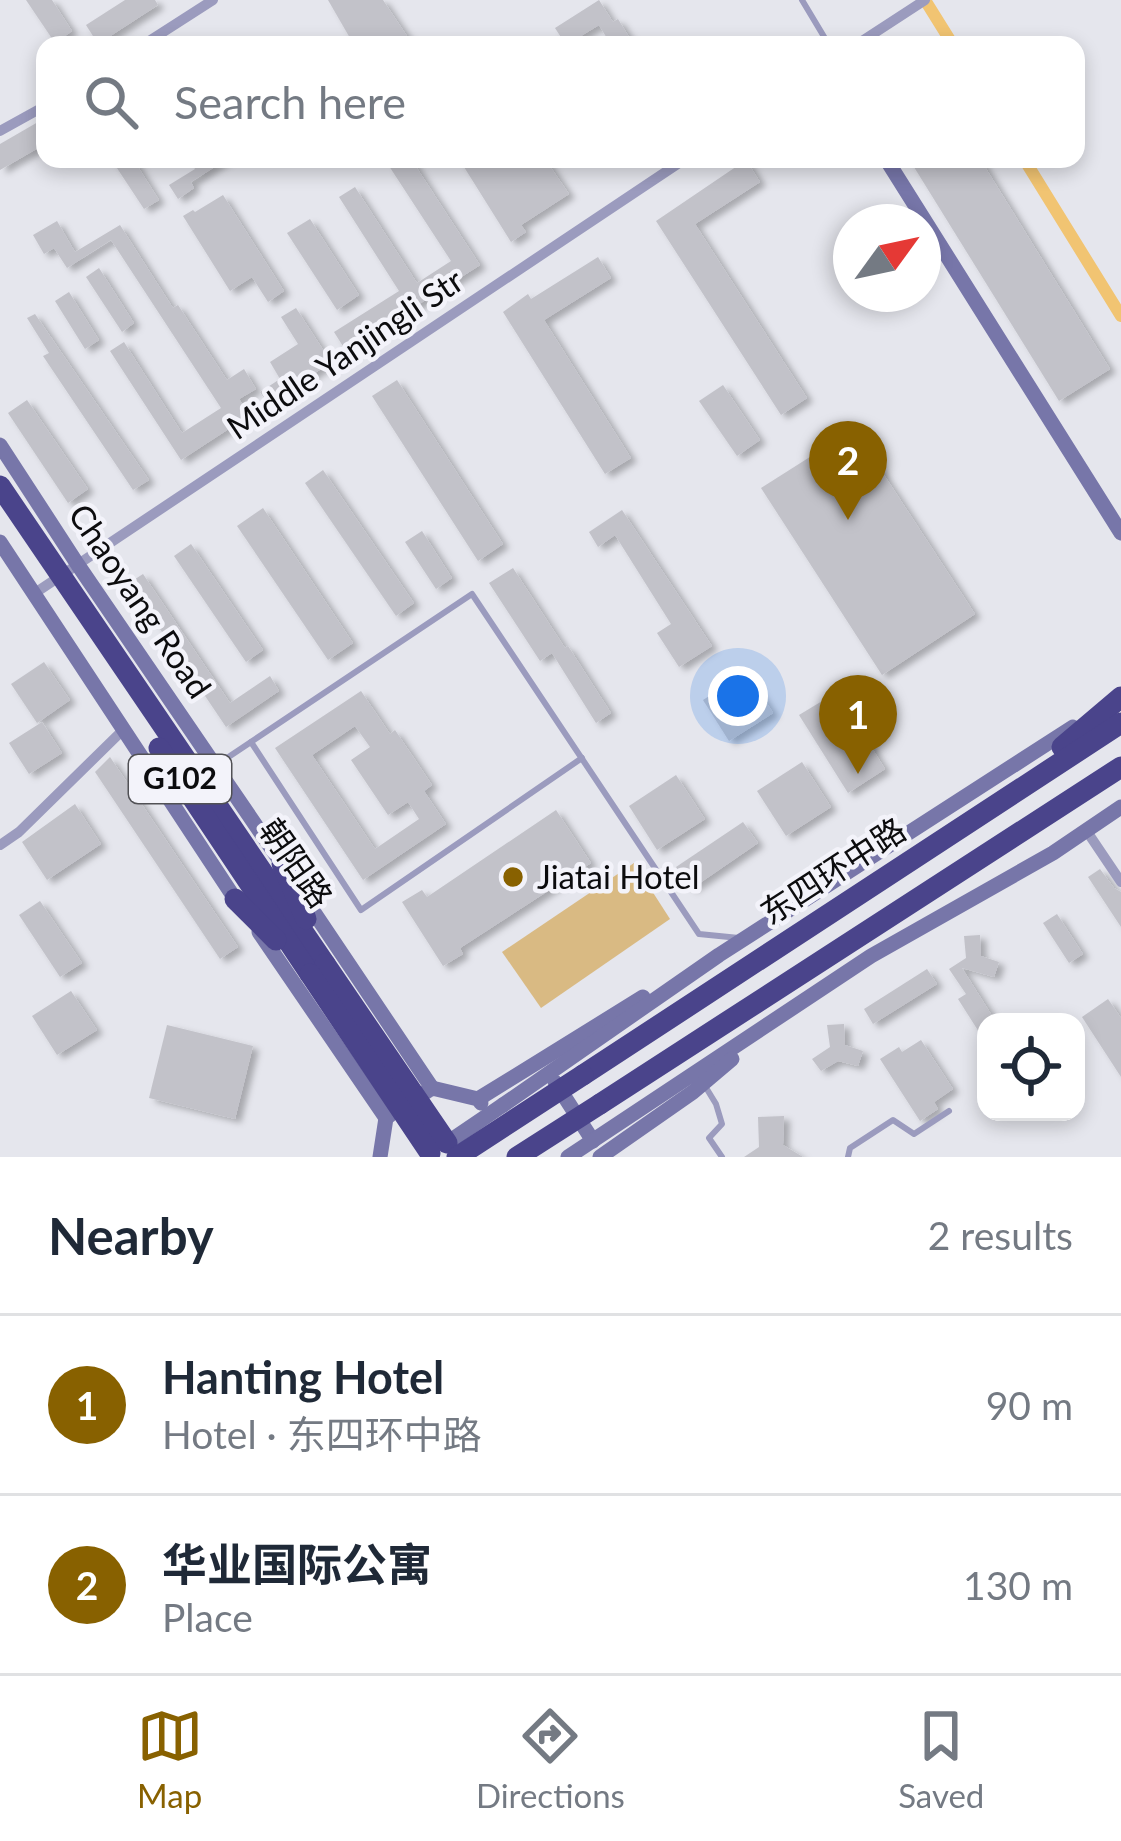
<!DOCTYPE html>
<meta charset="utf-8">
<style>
body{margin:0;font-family:Lato,"Noto Sans SC",sans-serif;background:#f2f2f3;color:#1f2937}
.controls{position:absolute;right:36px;bottom:36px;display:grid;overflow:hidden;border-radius:24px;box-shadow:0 6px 18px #0003}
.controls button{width:108px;height:108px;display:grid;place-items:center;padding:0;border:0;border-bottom:3px solid #e0e1e3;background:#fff;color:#1f2937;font:60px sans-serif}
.compass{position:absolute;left:833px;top:204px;width:108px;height:108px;border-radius:50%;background:#fff;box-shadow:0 6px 18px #0003;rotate:57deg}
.you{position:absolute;left:738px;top:696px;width:42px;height:42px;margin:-30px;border:9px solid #fff;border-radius:50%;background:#1a73e8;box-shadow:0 0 0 18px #1a73e833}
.badge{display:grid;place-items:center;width:78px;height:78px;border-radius:50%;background:#886100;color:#fff;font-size:39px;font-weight:700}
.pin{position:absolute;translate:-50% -99px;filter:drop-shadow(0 3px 6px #0008)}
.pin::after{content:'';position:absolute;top:63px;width:42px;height:36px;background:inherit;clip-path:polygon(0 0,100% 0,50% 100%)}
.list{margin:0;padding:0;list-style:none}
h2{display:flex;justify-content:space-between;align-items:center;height:156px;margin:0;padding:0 48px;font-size:51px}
h2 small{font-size:39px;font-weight:400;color:#747a83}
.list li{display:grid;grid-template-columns:78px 1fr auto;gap:36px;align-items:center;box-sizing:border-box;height:180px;padding:0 48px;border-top:3px solid #e0e1e3}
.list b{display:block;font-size:45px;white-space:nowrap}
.list p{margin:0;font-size:39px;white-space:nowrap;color:#747a83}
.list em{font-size:39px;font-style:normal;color:#747a83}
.icon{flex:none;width:66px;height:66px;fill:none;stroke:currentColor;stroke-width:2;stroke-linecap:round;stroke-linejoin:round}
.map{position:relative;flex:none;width:1121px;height:1157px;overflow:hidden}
.search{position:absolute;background:#fff;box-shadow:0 6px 18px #0003;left:36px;right:36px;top:36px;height:132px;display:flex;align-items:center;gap:30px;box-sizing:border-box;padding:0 42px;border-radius:24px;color:#747a83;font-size:45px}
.sheet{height:516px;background:#fff}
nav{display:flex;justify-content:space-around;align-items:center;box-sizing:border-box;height:168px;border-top:3px solid #e0e1e3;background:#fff;font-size:33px;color:#747a83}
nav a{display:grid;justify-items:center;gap:6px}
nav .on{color:#886100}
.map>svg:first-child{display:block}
.green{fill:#d9ba83}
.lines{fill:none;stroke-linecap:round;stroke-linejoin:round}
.canal{stroke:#f1c472;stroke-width:12}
.building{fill:#c2c2c9;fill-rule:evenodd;filter:url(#shadow)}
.lane{stroke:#9b9bbe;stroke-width:6}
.street{stroke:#9b9bbe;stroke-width:10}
.secondary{stroke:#7776a9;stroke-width:15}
.highway{stroke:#4a448b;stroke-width:21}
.secondary-bridge{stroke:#7776a9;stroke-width:15}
.highway-bridge{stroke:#4a448b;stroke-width:21}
.poi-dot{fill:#886100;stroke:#f3f3fa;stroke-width:4.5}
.labels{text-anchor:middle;stroke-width:9;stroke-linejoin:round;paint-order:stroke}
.shield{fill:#f3f3fa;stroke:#515155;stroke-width:3}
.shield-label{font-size:30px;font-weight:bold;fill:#0c0c0e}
.street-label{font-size:33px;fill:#0c0c0e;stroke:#f3f3fa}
.poi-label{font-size:33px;fill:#0c0c0e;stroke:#f3f3fa;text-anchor:start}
</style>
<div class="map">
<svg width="1121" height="1157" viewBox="0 0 1121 1157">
<defs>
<filter id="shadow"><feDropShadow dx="6" dy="4" stdDeviation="3" flood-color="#0004"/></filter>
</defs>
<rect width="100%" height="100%" fill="#e5e6ed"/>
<path class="green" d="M 634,863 L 670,919 L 541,1008 L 502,952 Z"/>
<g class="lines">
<g class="canal">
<path d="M 925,0 L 953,45"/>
<path d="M 1024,159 L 1121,316"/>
</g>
</g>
<g class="building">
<path d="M 26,0 L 52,0 L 72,31 L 55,43 Z"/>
<path d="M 125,0 L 155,0 L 158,5 L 98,44 L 86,25 Z"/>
<path d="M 328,0 L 383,0 L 413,45 L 354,45 Z"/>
<path d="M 599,0 L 613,22 L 618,19 L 634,45 L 611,45 L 599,25 L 566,45 L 555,28 Z"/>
<path d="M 38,122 L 45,134 L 45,144 L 0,170 L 0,144 Z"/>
<path d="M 111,159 L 133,159 L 159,200 L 144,209 Z"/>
<path d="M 189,159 L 227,159 L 191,182 L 194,188 L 178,199 L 169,185 L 195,169 Z"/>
<path d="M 399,159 L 411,159 L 480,265 L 346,351 L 334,332 L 399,291 L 339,197 L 355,187 L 417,283 L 451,261 L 389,166 Z"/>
<path d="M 459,159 L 545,159 L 569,194 L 521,225 L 526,232 L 511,242 Z"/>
<path d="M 909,159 L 980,159 L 1110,369 L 1059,401 Z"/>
<path d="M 746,160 L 760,182 L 695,224 L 807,398 L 781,415 L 656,221 Z"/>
<path d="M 223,195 L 284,291 L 268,302 L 252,277 L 230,291 L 183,216 L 193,210 L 195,212 Z"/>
<path d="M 310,219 L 359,295 L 337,310 L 287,233 Z"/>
<path d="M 57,221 L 75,252 L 120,225 L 173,308 L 178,305 L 227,380 L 244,369 L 256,389 L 239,399 L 250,415 L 181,460 L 110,351 L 124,342 L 182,433 L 221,408 L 111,240 L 67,268 L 54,248 L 44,254 L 33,235 Z"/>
<path d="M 598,257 L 611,278 L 544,320 L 631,458 L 605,474 L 503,312 L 528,294 L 531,299 Z"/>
<path d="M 99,268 L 134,323 L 122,332 L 86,277 Z"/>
<path d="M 69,292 L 99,340 L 85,349 L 55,301 Z"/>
<path d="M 296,308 L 331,362 L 269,405 L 260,392 L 280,379 L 270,362 L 298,344 L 281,317 Z"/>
<path d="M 35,314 L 149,480 L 133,490 L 43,356 L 49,353 L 27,318 Z"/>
<path d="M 397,380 L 503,544 L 478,561 L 372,396 Z"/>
<path d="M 723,385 L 760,440 L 737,456 L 699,401 Z"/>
<path d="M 27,400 L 88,489 L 68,503 L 8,413 Z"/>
<path d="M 854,429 L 975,614 L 882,675 L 761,488 Z"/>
<path d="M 323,470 L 414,603 L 396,616 L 305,483 Z"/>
<path d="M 263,508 L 353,643 L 328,660 L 237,526 Z"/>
<path d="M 622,510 L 712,646 L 679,667 L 657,633 L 671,624 L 615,535 L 598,547 L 589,532 Z"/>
<path d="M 422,531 L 452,578 L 436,589 L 405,542 Z"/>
<path d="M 191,544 L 263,650 L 246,662 L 174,556 Z"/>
<path d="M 513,568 L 565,648 L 568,646 L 611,713 L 596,723 L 552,653 L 540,661 L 489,583 Z"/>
<path d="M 143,574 L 230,703 L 270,676 L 279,691 L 226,727 L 129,583 Z"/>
<path d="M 44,662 L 70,700 L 37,723 L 11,684 Z"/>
<path d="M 747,672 L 773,713 L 729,741 L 703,700 Z"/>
<path d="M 361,691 L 390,734 L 395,730 L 432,785 L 424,791 L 446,824 L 363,880 L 275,748 ZM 355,726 L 370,747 L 351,760 L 388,815 L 408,802 L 419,819 L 375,849 L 312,755 Z"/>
<path d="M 837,692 L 885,769 L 848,793 L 799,715 Z"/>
<path d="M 42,722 L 62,753 L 29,774 L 9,743 Z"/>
<path d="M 110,757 L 238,947 L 220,959 L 95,772 Z"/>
<path d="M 802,762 L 831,807 L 786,836 L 757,791 Z"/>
<path d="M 676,775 L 705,819 L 657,850 L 629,806 Z"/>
<path d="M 75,804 L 101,844 L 47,880 L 22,842 Z"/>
<path d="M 556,810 L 591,863 L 460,948 L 463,954 L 443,966 L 402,902 L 422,890 L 427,897 Z"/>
<path d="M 743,822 L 758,843 L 691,889 L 676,867 Z"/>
<path d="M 1100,869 L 1114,888 L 1121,892 L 1121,927 L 1088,877 Z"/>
<path d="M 40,901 L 82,963 L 60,977 L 19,915 Z"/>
<path d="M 1057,914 L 1083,954 L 1069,963 L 1043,923 Z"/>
<path d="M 980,935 L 981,956 L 999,962 L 994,977 L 962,968 L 996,1022 L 986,1022 L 986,1043 L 958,999 L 966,994 L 949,969 L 966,958 L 964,936 Z"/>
<path d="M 927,969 L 937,984 L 873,1024 L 864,1009 Z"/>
<path d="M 71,991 L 97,1030 L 57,1055 L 32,1016 Z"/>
<path d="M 1108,999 L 1121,1018 L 1121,1077 L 1082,1017 Z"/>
<path d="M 844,1024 L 845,1045 L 863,1051 L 858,1066 L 838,1061 L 821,1071 L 812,1059 L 830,1047 L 827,1025 Z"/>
<path d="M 167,1025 L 253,1046 L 235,1119 L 149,1098 Z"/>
<path d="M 921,1040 L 953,1089 L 934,1102 L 938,1109 L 920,1121 L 880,1059 L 899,1047 L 902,1052 Z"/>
<path d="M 784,1116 L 783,1145 L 803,1157 L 744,1157 L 759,1147 L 758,1117 Z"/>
</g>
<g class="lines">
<g class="lane">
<path d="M 802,0 L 829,45"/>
<path d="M 251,742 L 361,910 L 582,758"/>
<path d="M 218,764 L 472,594 L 699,934 L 739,938"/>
<path d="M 705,1086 L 716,1104 L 722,1124 L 709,1138 L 722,1157"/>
<path d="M 848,1157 L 850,1148 L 893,1120 L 914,1134 L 949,1111"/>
</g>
<g class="street">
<path d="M 143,45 L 213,0"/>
<path d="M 856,45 L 925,0"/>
<path d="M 0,131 L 45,106"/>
<path d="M 35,593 L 685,159"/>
<path d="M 1086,830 L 1121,882"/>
<path d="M 0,845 L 19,832 L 124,729"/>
</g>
<g class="secondary">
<path d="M 886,159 L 1121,533"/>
<path d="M 0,445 L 78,565 L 287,871"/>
<path d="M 0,542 L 241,908"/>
<path d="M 307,902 L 432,1088"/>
<path d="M 259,932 L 386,1118"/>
<path d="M 555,1082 L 593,1141"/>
<path d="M 426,1092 L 432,1088 L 478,1099 L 481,1103"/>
<path d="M 478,1099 L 643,997"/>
<path d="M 503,1105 L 719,955 L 1073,727"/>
<path d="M 380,1157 L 386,1118 L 390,1115"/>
<path d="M 568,1157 L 871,956 L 1053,853 L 1121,807"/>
<path d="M 600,1157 L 693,1092 L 732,1059"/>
</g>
<g class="highway">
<path d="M 0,486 L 325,964"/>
<path d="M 1062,747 L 1121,697"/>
<path d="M 159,748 L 310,974"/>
<path d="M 282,864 L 306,919"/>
<path d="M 235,899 L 276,940"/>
<path d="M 583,1075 L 1121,723"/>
<path d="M 600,1104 L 1121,767"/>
</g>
<path class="secondary-bridge" d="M 447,1143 L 503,1105"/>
<g class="highway-bridge">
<path d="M 325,964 L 447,1143"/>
<path d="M 310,974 L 430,1153"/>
<path d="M 457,1157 L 583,1075"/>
<path d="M 517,1157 L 600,1104"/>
</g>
</g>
<circle class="poi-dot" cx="513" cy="877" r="12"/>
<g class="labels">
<rect class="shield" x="129" y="755" width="102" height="48" rx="9"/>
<g class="shield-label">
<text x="180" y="789">G102</text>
</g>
<g class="street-label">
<text transform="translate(345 354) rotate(-34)" y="12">Middle Yanjingli Str</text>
<text transform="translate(140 601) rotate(56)" y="12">Chaoyang Road</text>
<text transform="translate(296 863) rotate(55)" y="12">朝阳路</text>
<text transform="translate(833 871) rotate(-33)" y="12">东四环中路</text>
</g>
<g class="poi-label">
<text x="537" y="889">Jiatai Hotel</text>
</g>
</g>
</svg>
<div class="controls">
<button><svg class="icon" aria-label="locate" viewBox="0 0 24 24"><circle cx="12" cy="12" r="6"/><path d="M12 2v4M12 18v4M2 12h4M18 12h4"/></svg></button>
</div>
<svg class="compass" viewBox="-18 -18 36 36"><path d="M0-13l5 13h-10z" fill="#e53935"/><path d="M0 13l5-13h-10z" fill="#747a83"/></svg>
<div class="you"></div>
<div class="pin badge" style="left:858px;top:774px">1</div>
<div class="pin badge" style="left:848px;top:520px">2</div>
<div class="search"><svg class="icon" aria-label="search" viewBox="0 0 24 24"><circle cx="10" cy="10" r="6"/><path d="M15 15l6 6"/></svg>Search here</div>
</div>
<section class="sheet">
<h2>Nearby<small>2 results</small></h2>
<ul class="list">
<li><span class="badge">1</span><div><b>Hanting Hotel</b><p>Hotel · 东四环中路</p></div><em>90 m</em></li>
<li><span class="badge">2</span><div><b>华业国际公寓</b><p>Place</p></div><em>130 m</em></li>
</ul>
</section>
<nav>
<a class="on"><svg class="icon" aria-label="map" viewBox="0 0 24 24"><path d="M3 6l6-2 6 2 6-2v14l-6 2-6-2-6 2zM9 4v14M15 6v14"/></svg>Map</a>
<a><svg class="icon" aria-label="directions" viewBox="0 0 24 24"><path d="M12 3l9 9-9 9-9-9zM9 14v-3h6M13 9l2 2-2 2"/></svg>Directions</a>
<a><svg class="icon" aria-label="saved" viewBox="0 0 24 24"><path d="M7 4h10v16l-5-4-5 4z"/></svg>Saved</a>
</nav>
